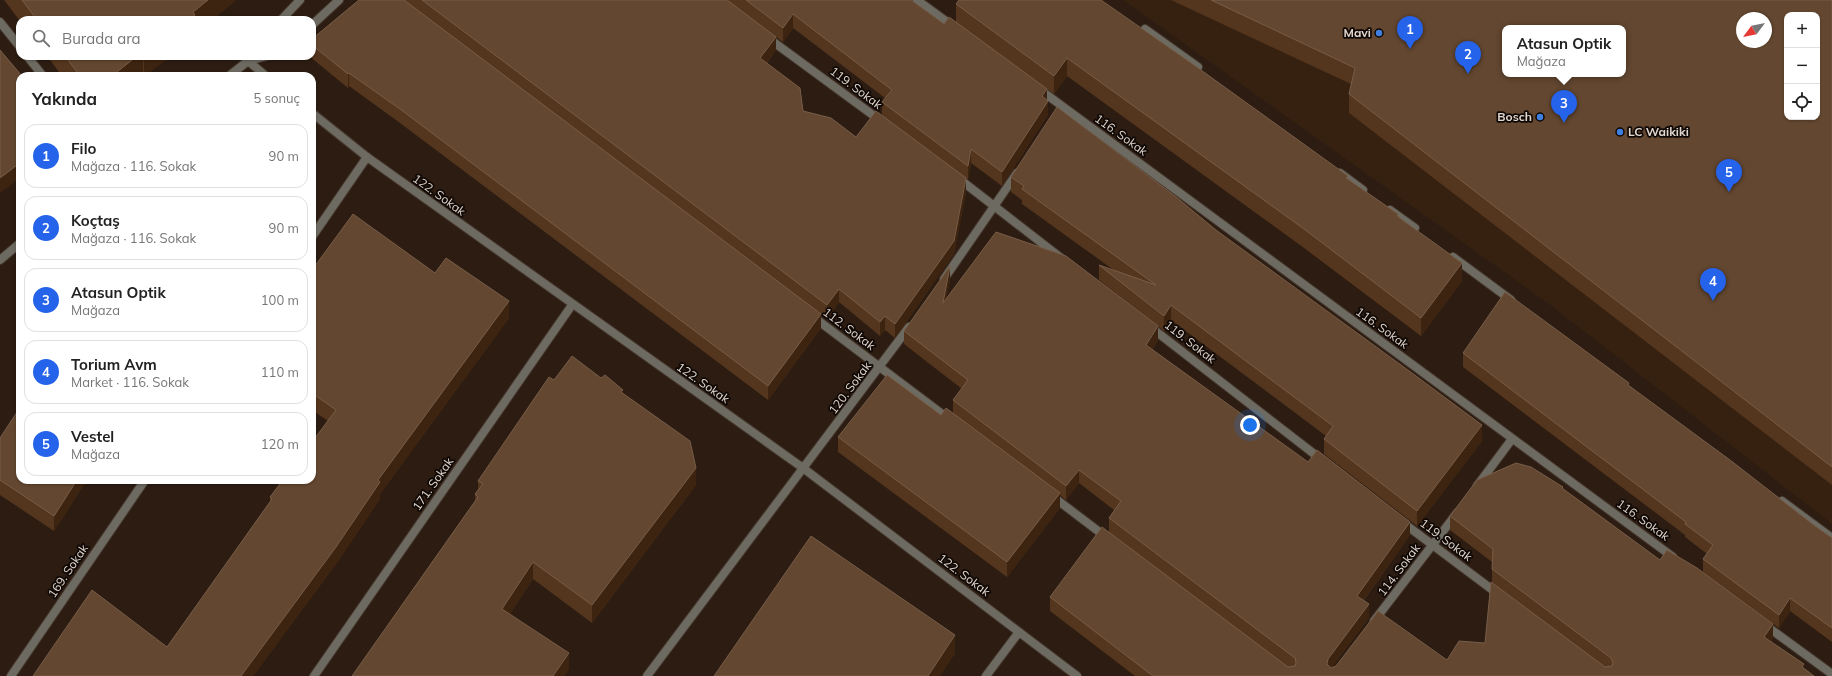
<!DOCTYPE html>
<html lang="tr">
<meta charset="utf-8">
<style>
body{margin:0;font-family:Mulish,sans-serif;background:#f6f6f6;color:#222}
.controls{position:absolute;right:12px;top:12px;display:grid;overflow:hidden;border-radius:8px;box-shadow:0 1px 3px #0004}
.controls button{width:36px;height:36px;display:grid;place-items:center;padding:0;border:0;border-bottom:1px solid #e0e0e0;background:#fff;color:#222;font:20px sans-serif}
.compass{position:absolute;left:1736px;top:12px;width:36px;height:36px;border-radius:50%;background:#fff;box-shadow:0 1px 3px #0004;rotate:238deg}
.you{position:absolute;left:1250px;top:425px;width:14px;height:14px;margin:-10px;border:3px solid #fff;border-radius:50%;background:#1a73e8;box-shadow:0 0 0 6px #1a73e833}
.badge{display:grid;place-items:center;width:26px;height:26px;border-radius:50%;background:#2563eb;color:#fff;font-size:13px;font-weight:700}
.pin{position:absolute;translate:-50% -33px;filter:drop-shadow(0 1px 2px #0008)}
.pin::after{content:'';position:absolute;top:21px;width:14px;height:12px;background:inherit;clip-path:polygon(0 0,100% 0,50% 100%)}
.popup{position:absolute;left:1502px;top:25px;width:124px;height:52px;box-sizing:border-box;display:grid;place-content:center;border-radius:8px;background:#fff;filter:drop-shadow(0 1px 3px #0005);font-size:13px;white-space:nowrap;color:#767676}
.popup b{font-size:15px;color:#222}
.popup::after{content:'';position:absolute;left:50%;top:100%;margin-left:-8px;border:8px solid transparent;border-top-color:#fff}
.list{margin:0;padding:0;list-style:none}
h2{display:flex;justify-content:space-between;align-items:center;height:52px;margin:0;padding:0 16px;font-size:17px}
h2 small{font-size:13px;font-weight:400;color:#767676}
.list li{display:grid;grid-template-columns:26px 1fr auto;gap:12px;align-items:center;box-sizing:border-box;height:64px;margin:0 8px 8px;padding:0 8px;border:1px solid #e0e0e0;border-radius:12px}
.list b{display:block;font-size:15px;white-space:nowrap}
.list p{margin:0;font-size:13px;white-space:nowrap;color:#767676}
.list em{font-size:13px;font-style:normal;color:#767676}
.icon{flex:none;width:22px;height:22px;fill:none;stroke:currentColor;stroke-width:2;stroke-linecap:round;stroke-linejoin:round}
.map{position:relative;flex:none;width:1832px;height:676px;overflow:hidden}
.search{position:absolute;background:#fff;box-shadow:0 1px 3px #0004;left:16px;top:16px;width:300px;height:44px;display:flex;align-items:center;gap:10px;box-sizing:border-box;padding:0 14px;border-radius:12px;color:#767676;font-size:15px}
.panel{position:absolute;background:#fff;box-shadow:0 1px 3px #0004;left:16px;top:72px;width:300px;height:412px;border-radius:12px}
.map>svg:first-child{display:block}
.built{fill:#362111;fill-rule:evenodd}
.lines{fill:none;stroke-linecap:round;stroke-linejoin:round}
.service-casing{stroke:#45362c;stroke-width:10}
.minor-casing{stroke:#45362c;stroke-width:10}
.tertiary-casing{stroke:#45362c;stroke-width:10}
.service{stroke:#6d6b61;stroke-width:8}
.minor{stroke:#6d6b61;stroke-width:8}
.tertiary{stroke:#6d6b61;stroke-width:8}
.wall{fill:#54351d;fill-rule:evenodd}
.shaded-wall{fill:#3d2410}
.building{fill:#634730;stroke:#775d49;fill-rule:evenodd}
.shop-dot{fill:#3f7fe0;stroke:#0f0804;stroke-width:1.5}
.labels{text-anchor:middle;stroke-width:3.5;stroke-linejoin:round;paint-order:stroke}
.poi-label{font-size:12px;font-weight:bold;fill:#e2d7cf;stroke:#0f0804;text-anchor:end}
.street-label{font-size:12px;fill:#e2d7cf;stroke:#0f0804}
</style>
<div class="map">
<svg width="1832" height="676" viewBox="0 0 1832 676">
<rect width="100%" height="100%" fill="#2c1c11"/>
<path class="built" d="M 1123,0 L 1832,0 L 1832,524 L 1549,304 ZM 1787,15 L 1817,15 L 1817,117 L 1787,117 ZM 1742,18 L 1766,18 L 1766,42 L 1742,42 ZM 1505,28 L 1623,28 L 1623,74 L 1505,74 Z"/>
<g class="lines">
<defs>
<g id="service">
<path d="M 1145,29 L 1198,67"/>
<path d="M 1340,173 L 1363,190"/>
<path d="M 1390,210 L 1415,228"/>
<path d="M 1453,257 L 1511,300"/>
<path d="M 1782,501 L 1832,538"/>
<path d="M 986,676 L 1019,632"/>
</g>
<g id="minor">
<path d="M 917,0 L 954,27"/>
<path d="M 0,22 L 20,47"/>
<path d="M 768,38 L 881,121"/>
<path d="M 27,56 L 43,76"/>
<path d="M 248,61 L 266,76"/>
<path d="M 1039,89 L 1673,557"/>
<path d="M 312,113 L 367,157 L 803,468 L 1077,676"/>
<path d="M 958,178 L 1061,258"/>
<path d="M 312,237 L 367,157"/>
<path d="M 944,279 L 1017,173"/>
<path d="M 812,316 L 950,420"/>
<path d="M 1149,326 L 1322,460"/>
<path d="M 1477,486 L 1512,439"/>
<path d="M 1052,496 L 1106,537"/>
<path d="M 1402,522 L 1498,594"/>
<path d="M 1374,621 L 1457,513"/>
<path d="M 1765,625 L 1832,674"/>
<path d="M 11,676 L 145,480"/>
<path d="M 314,676 L 572,305"/>
<path d="M 647,676 L 909,327"/>
</g>
<g id="tertiary">
<path d="M 281,20 L 300,0"/>
<path d="M 312,25 L 339,0"/>
<path d="M 248,61 L 267,56"/>
<path d="M 229,76 L 248,61 L 252,56"/>
<path d="M 0,260 L 20,243"/>
</g>
</defs>
<use href="#service" class="service-casing"/>
<use href="#minor" class="minor-casing"/>
<use href="#tertiary" class="tertiary-casing"/>
<use href="#service" class="service"/>
<use href="#minor" class="minor"/>
<use href="#tertiary" class="tertiary"/>
</g>
<g class="wall">
<path d="M 4,0 L 236,0 L 212,20 L 20,20 L 20,21 Z"/>
<path d="M 359,0 L 911,0 L 944,24 L 956,22 L 956,4 L 1348,179 L 1398,216 L 1462,281 L 1421,336 L 1304,248 L 1067,76 L 1054,94 L 1047,89 L 1047,100 L 1048,115 L 1002,186 L 971,163 L 968,180 L 966,178 L 966,192 L 954,254 L 895,338 L 885,330 L 880,336 L 839,302 L 827,319 L 821,314 L 821,328 L 768,400 L 400,123 L 349,86 L 348,88 L 309,56 L 312,56 L 312,39 ZM 793,28 L 885,98 L 882,102 L 882,116 L 856,137 L 803,111 L 767,63 L 776,50 L 776,37 L 783,42 Z"/>
<path d="M 1171,0 L 1832,0 L 1832,485 L 1349,113 L 1349,94 L 1351,84 Z"/>
<path d="M 47,56 L 171,56 L 144,76 L 143,74 L 141,76 L 62,76 Z"/>
<path d="M 1011,177 L 1216,230 L 1482,441 L 1417,526 L 1324,454 L 1324,439 L 1326,436 L 1171,320 L 1164,331 L 1099,280 L 1099,265 L 1115,271 L 1022,204 L 1022,200 L 1011,192 Z"/>
<path d="M 312,270 L 435,273 L 509,318 L 380,494 L 380,499 L 336,564 L 253,676 L 33,676 L 167,647 L 270,502 L 270,497 L 328,421 L 312,410 Z"/>
<path d="M 950,280 L 946,299 L 1158,340 L 1152,350 L 1410,535 L 1364,600 L 1369,618 L 1332,667 L 1447,660 L 1485,643 L 1492,583 L 1492,562 L 1450,530 L 1450,516 L 1563,489 L 1660,560 L 1773,638 L 1771,641 L 1814,676 L 1135,676 L 1050,611 L 1050,597 L 1109,532 L 1109,518 L 1114,510 L 1079,483 L 1066,500 L 1060,495 L 1060,508 L 1007,577 L 838,452 L 838,437 L 953,413 L 953,400 L 962,389 L 904,344 L 904,331 Z"/>
<path d="M 1463,353 L 1629,386 L 1815,526 L 1832,538 L 1832,642 L 1790,611 L 1779,628 L 1703,572 L 1703,559 L 1707,554 L 1685,537 L 1685,535 L 1463,367 Z"/>
<path d="M 601,378 L 623,393 L 696,485 L 592,623 L 533,579 L 510,614 L 569,670 L 352,676 L 475,502 L 475,494 L 478,489 L 478,481 L 554,380 Z"/>
<path d="M 0,438 L 20,480 L 87,480 L 54,531 L 0,495 Z"/>
</g>
<g class="shaded-wall">
<path d="M 208,0 L 236,0 L 212,20 L 188,20 L 193,12 Z"/>
<path d="M 793,14 L 793,28 L 783,42 L 783,28 Z"/>
<path d="M 776,37 L 776,50 L 760,72 L 760,58 Z"/>
<path d="M 137,56 L 143,56 L 143,74 L 141,76 L 112,76 Z"/>
<path d="M 144,56 L 171,56 L 144,76 Z"/>
<path d="M 1067,58 L 1067,76 L 1054,94 L 1054,76 Z"/>
<path d="M 349,73 L 349,86 L 348,88 L 348,74 Z"/>
<path d="M 1047,89 L 1047,103 L 1042,96 Z"/>
<path d="M 1048,101 L 1048,115 L 1002,186 L 1002,172 Z"/>
<path d="M 971,149 L 971,163 L 968,180 L 968,166 Z"/>
<path d="M 313,155 L 313,170 L 312,171 L 312,156 Z"/>
<path d="M 20,163 L 20,178 L 0,193 L 0,178 Z"/>
<path d="M 966,178 L 966,192 L 954,254 L 895,338 L 895,324 Z"/>
<path d="M 1462,263 L 1462,281 L 1421,336 L 1421,318 Z"/>
<path d="M 950,266 L 950,280 L 943,317 L 943,303 Z"/>
<path d="M 839,289 L 839,302 L 827,319 L 827,305 Z"/>
<path d="M 509,301 L 509,318 L 380,494 L 380,499 L 336,564 L 253,676 L 241,676 L 378,480 Z"/>
<path d="M 1171,305 L 1171,320 L 1164,331 L 1164,316 Z"/>
<path d="M 821,314 L 821,328 L 768,400 L 768,386 Z"/>
<path d="M 885,316 L 885,330 L 880,336 L 880,322 Z"/>
<path d="M 1158,326 L 1158,340 L 1146,359 L 1146,345 Z"/>
<path d="M 1482,425 L 1482,441 L 1417,526 L 1417,511 Z"/>
<path d="M 696,468 L 696,485 L 592,623 L 592,605 Z"/>
<path d="M 1079,470 L 1079,483 L 1066,500 L 1066,486 Z"/>
<path d="M 77,480 L 87,480 L 54,531 L 54,516 Z"/>
<path d="M 1060,493 L 1060,508 L 1007,577 L 1007,562 Z"/>
<path d="M 1410,522 L 1410,535 L 1357,609 L 1357,596 Z"/>
<path d="M 533,562 L 533,579 L 502,626 L 502,609 Z"/>
<path d="M 1790,598 L 1790,611 L 1779,628 L 1779,615 Z"/>
<path d="M 1369,604 L 1369,618 L 1328,673 L 1327,664 L 1328,659 Z"/>
<path d="M 1773,624 L 1773,638 L 1764,651 L 1764,637 Z"/>
<path d="M 955,635 L 955,654 L 940,676 L 928,676 Z"/>
<path d="M 569,653 L 569,670 L 565,676 L 553,676 Z"/>
</g>
<g class="building">
<path d="M 22,0 L 208,0 L 193,12 L 195,15 L 188,20 L 37,20 Z"/>
<path d="M 359,0 L 404,0 L 821,314 L 768,386 L 400,109 L 349,73 L 348,74 L 312,45 L 312,39 Z"/>
<path d="M 422,0 L 727,0 L 776,37 L 760,58 L 800,88 L 803,111 L 831,118 L 856,137 L 876,111 L 966,178 L 954,241 L 895,324 L 885,316 L 880,322 L 839,289 L 827,305 Z"/>
<path d="M 746,0 L 911,0 L 944,24 L 949,17 L 1047,89 L 1042,96 L 1048,101 L 1002,172 L 971,149 L 968,166 L 882,102 L 892,90 L 793,14 L 783,28 Z"/>
<path d="M 959,0 L 1101,0 L 1194,65 L 1348,176 L 1346,178 L 1398,214 L 1397,216 L 1462,263 L 1421,318 L 1304,229 L 1067,58 L 1054,76 L 956,4 Z"/>
<path d="M 1211,0 L 1832,0 L 1832,467 L 1349,94 L 1355,68 ZM 1787,15 L 1817,15 L 1817,117 L 1787,117 ZM 1742,18 L 1766,18 L 1766,42 L 1742,42 ZM 1505,28 L 1623,28 L 1623,74 L 1505,74 Z"/>
<path d="M 0,50 L 22,76 L 20,76 L 20,163 L 0,178 Z"/>
<path d="M 65,56 L 137,56 L 112,76 L 80,76 Z"/>
<path d="M 1057,107 L 1175,196 L 1216,230 L 1412,373 L 1482,425 L 1417,511 L 1324,439 L 1333,426 L 1171,305 L 1164,316 L 1099,265 L 1156,285 L 1022,189 L 1024,186 L 1011,177 Z"/>
<path d="M 353,214 L 435,273 L 446,258 L 509,301 L 378,480 L 380,482 L 336,547 L 241,676 L 33,676 L 92,590 L 167,647 L 272,499 L 270,497 L 283,480 L 312,480 L 312,442 L 336,410 L 312,393 L 312,270 Z"/>
<path d="M 996,232 L 1066,256 L 1158,326 L 1146,345 L 1308,462 L 1317,450 L 1410,522 L 1357,596 L 1369,604 L 1328,659 L 1327,664 L 1331,668 L 1336,666 L 1378,611 L 1447,660 L 1459,641 L 1485,643 L 1491,582 L 1605,667 L 1612,666 L 1613,663 L 1611,658 L 1492,569 L 1493,549 L 1450,516 L 1477,480 L 1516,463 L 1531,467 L 1563,487 L 1562,488 L 1660,560 L 1667,550 L 1697,568 L 1773,624 L 1764,637 L 1804,664 L 1802,667 L 1814,676 L 1153,676 L 1050,597 L 1102,527 L 1288,667 L 1295,666 L 1296,663 L 1295,658 L 1109,518 L 1121,501 L 1079,470 L 1066,486 L 953,400 L 968,380 L 904,331 L 950,266 L 943,303 Z"/>
<path d="M 1505,292 L 1629,383 L 1628,385 L 1730,460 L 1815,526 L 1832,538 L 1832,628 L 1790,598 L 1779,615 L 1703,559 L 1713,545 L 1685,524 L 1686,522 L 1463,353 Z"/>
<path d="M 572,356 L 601,378 L 605,375 L 623,390 L 621,392 L 690,441 L 696,468 L 592,605 L 533,562 L 502,609 L 569,653 L 553,676 L 352,676 L 478,497 L 475,494 L 483,484 L 478,481 L 549,377 L 554,380 Z"/>
<path d="M 887,375 L 941,415 L 946,408 L 1060,493 L 1007,562 L 838,437 Z"/>
<path d="M 19,409 L 20,410 L 20,480 L 77,480 L 54,516 L 0,480 L 0,438 Z"/>
<path d="M 811,536 L 955,635 L 928,676 L 714,676 Z"/>
</g>
<g class="shop-dot">
<circle cx="1379" cy="33" r="4"/>
<circle cx="1540" cy="117" r="4"/>
<circle cx="1620" cy="132" r="4"/>
</g>
<g class="labels">
<g class="poi-label">
<text x="1371" y="37">Mavi</text>
<text x="1532" y="121">Bosch</text>
<text x="1628" y="136" text-anchor="start">LC Waikiki</text>
</g>
<g class="street-label">
<text transform="translate(856 88) rotate(37)" y="4">119. Sokak</text>
<text transform="translate(1121 135) rotate(36)" y="4">116. Sokak</text>
<text transform="translate(439 195) rotate(36)" y="4">122. Sokak</text>
<text transform="translate(1382 328) rotate(36)" y="4">116. Sokak</text>
<text transform="translate(849 329) rotate(37)" y="4">112. Sokak</text>
<text transform="translate(1190 342) rotate(38)" y="4">119. Sokak</text>
<text transform="translate(703 383) rotate(35)" y="4">122. Sokak</text>
<text transform="translate(850 388) rotate(-53)" y="4">120. Sokak</text>
<text transform="translate(433 484) rotate(-55)" y="4">171. Sokak</text>
<text transform="translate(1643 520) rotate(36)" y="4">116. Sokak</text>
<text transform="translate(1446 540) rotate(37)" y="4">119. Sokak</text>
<text transform="translate(1399 570) rotate(-53)" y="4">114. Sokak</text>
<text transform="translate(68 571) rotate(-56)" y="4">169. Sokak</text>
<text transform="translate(964 575) rotate(37)" y="4">122. Sokak</text>
</g>
</g>
</svg>
<div class="controls">
<button>+</button>
<button>−</button>
<button><svg class="icon" aria-label="locate" viewBox="0 0 24 24"><circle cx="12" cy="12" r="6"/><path d="M12 2v4M12 18v4M2 12h4M18 12h4"/></svg></button>
</div>
<svg class="compass" viewBox="-18 -18 36 36"><path d="M0-13l5 13h-10z" fill="#e53935"/><path d="M0 13l5-13h-10z" fill="#767676"/></svg>
<div class="you"></div>
<div class="pin badge" style="left:1410px;top:49px">1</div>
<div class="pin badge" style="left:1468px;top:74px">2</div>
<div class="pin badge" style="left:1564px;top:123px">3</div>
<div class="popup"><b>Atasun Optik</b>Mağaza</div>
<div class="pin badge" style="left:1713px;top:301px">4</div>
<div class="pin badge" style="left:1729px;top:192px">5</div>
<div class="search"><svg class="icon" aria-label="search" viewBox="0 0 24 24"><circle cx="10" cy="10" r="6"/><path d="M15 15l6 6"/></svg>Burada ara</div>
<section class="panel">
<h2>Yakında<small>5 sonuç</small></h2>
<ul class="list">
<li><span class="badge">1</span><div><b>Filo</b><p>Mağaza · 116. Sokak</p></div><em>90 m</em></li>
<li><span class="badge">2</span><div><b>Koçtaş</b><p>Mağaza · 116. Sokak</p></div><em>90 m</em></li>
<li><span class="badge">3</span><div><b>Atasun Optik</b><p>Mağaza</p></div><em>100 m</em></li>
<li><span class="badge">4</span><div><b>Torium Avm</b><p>Market · 116. Sokak</p></div><em>110 m</em></li>
<li><span class="badge">5</span><div><b>Vestel</b><p>Mağaza</p></div><em>120 m</em></li>
</ul>
</section>
</div>
